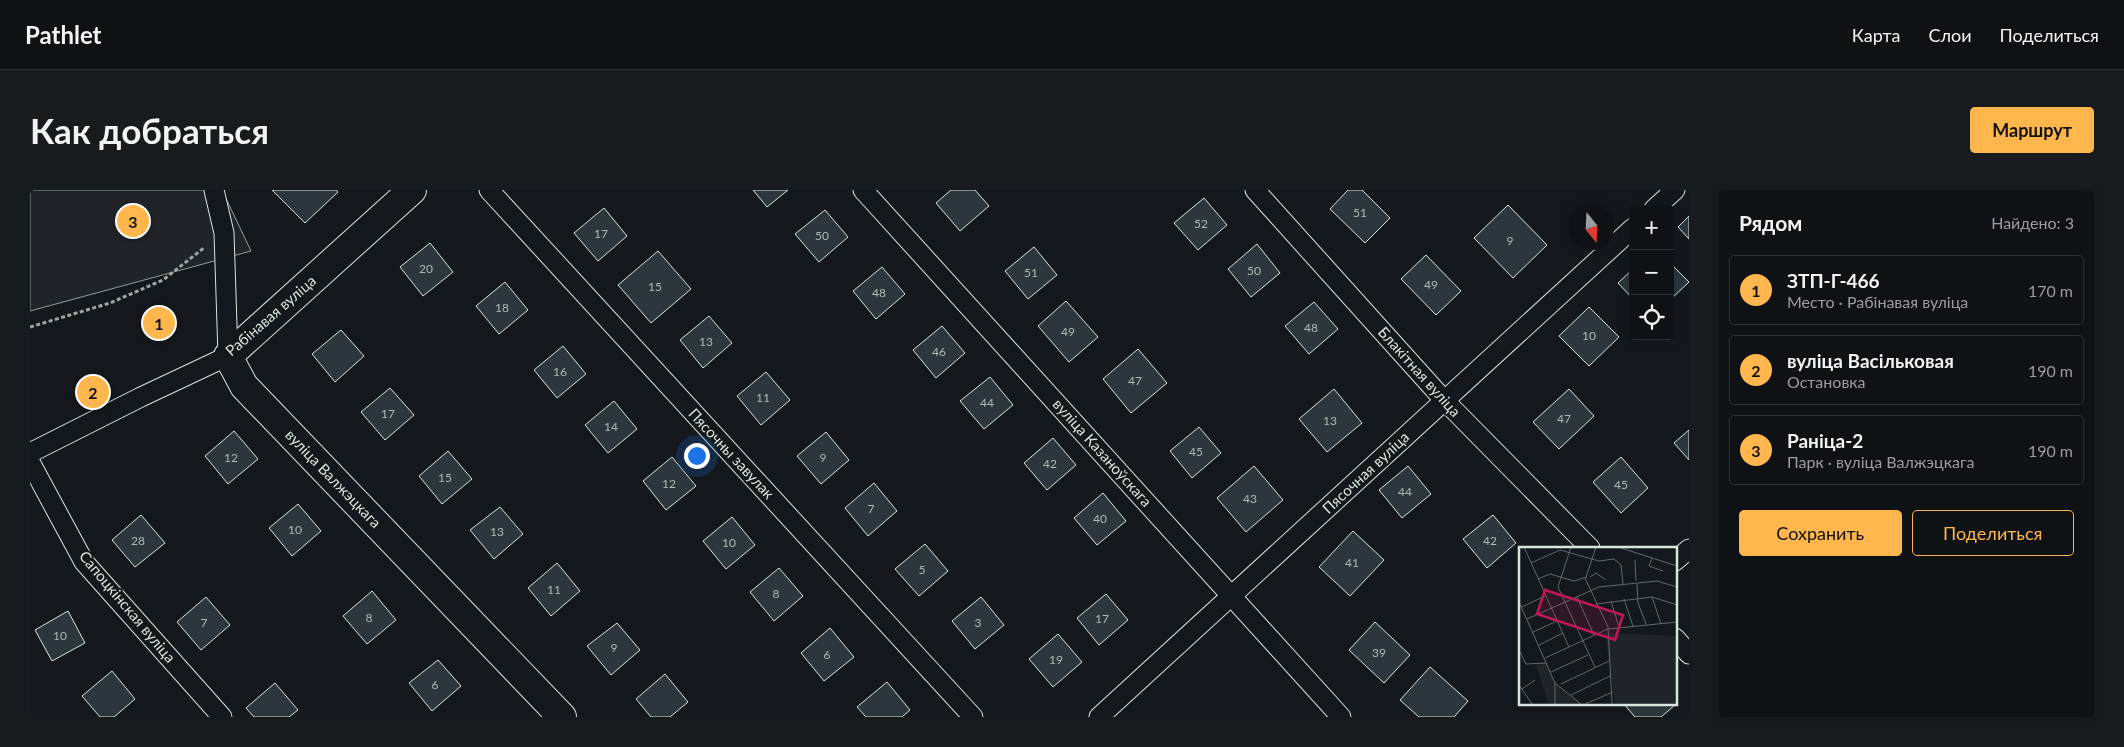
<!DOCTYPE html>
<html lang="ru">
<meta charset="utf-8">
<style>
body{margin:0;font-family:Lato,sans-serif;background:#181b1e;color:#f1f3f6}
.controls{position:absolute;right:15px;top:15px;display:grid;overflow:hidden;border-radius:5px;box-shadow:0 2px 12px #0003}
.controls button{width:45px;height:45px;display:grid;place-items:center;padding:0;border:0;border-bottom:1px solid #2f3234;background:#0f1215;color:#f1f3f6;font:25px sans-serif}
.compass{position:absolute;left:1539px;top:15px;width:45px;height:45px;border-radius:50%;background:#0f1215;box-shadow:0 2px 12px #0003;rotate:162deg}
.you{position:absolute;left:666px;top:265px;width:18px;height:18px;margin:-12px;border:4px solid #fff;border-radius:50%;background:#1a73e8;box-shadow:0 0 0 8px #1a73e833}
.badge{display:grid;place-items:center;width:32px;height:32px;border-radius:50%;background:#ffb74d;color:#111;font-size:16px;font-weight:700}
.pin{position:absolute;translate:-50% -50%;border:2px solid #fff;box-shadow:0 1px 5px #0006}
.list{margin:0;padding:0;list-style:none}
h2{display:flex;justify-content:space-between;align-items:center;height:65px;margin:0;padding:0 20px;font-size:21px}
h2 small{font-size:16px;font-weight:400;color:#9b9ea0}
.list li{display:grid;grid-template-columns:32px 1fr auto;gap:15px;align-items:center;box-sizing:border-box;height:70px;margin:0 10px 10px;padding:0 10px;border:1px solid #2f3234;border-radius:5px}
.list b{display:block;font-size:19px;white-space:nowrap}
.list p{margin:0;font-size:16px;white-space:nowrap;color:#9b9ea0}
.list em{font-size:16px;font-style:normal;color:#9b9ea0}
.actions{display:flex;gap:10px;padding:15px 20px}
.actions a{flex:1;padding:11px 0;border:1px solid #ffb74d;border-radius:5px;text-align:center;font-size:18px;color:#ffb74d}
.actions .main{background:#ffb74d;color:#111}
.icon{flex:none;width:28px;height:28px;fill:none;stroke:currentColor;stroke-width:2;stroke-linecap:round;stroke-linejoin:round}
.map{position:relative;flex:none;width:1659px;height:527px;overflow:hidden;border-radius:5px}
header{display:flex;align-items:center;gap:30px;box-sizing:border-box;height:70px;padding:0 25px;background:#0f1215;border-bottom:1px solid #2f3234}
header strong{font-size:24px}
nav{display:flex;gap:28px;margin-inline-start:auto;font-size:18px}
.intro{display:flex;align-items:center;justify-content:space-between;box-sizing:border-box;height:120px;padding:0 30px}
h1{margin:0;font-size:35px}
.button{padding:12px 22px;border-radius:5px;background:#ffb74d;color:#111;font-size:18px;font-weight:700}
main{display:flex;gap:30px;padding:0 30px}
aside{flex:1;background:#0f1215;border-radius:5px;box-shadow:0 2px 12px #0003}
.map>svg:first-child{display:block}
.green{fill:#202428;stroke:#939e99}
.building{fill:#2c363c;stroke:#d8e6dc}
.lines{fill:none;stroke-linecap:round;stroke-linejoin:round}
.street-casing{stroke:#d8e6dc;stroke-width:21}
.secondary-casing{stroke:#d8e6dc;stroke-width:30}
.path{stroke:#9da8a2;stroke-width:3;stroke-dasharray:4 2.5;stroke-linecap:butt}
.street{stroke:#14181c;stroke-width:19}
.secondary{stroke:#14181c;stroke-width:28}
.labels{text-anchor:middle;stroke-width:4;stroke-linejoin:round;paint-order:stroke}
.number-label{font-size:12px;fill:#adbab4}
.street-label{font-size:15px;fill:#d8e6dc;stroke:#14181c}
.inset-road{fill:none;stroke:#626a69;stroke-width:1}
.view{fill:#c2185b;fill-opacity:0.15;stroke:#c2185b;stroke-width:2.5}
.inset-edge{fill:none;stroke:#d8e6dc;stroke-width:2.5}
</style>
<header>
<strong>Pathlet</strong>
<nav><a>Карта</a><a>Слои</a><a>Поделиться</a></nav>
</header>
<div class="intro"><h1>Как добраться</h1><a class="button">Маршрут</a></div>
<main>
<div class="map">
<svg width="1659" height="527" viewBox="0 0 1659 527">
<rect width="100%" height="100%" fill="#14181c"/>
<path class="green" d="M 0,0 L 192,0 L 221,61 L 0,121 Z"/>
<g class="building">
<path d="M 242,0 L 306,0 L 308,2 L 275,33 Z"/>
<path d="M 723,0 L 758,0 L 737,17 Z"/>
<path d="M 921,0 L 945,0 L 959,16 L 930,41 L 906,13 Z"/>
<path d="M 1318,0 L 1332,0 L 1360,28 L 1335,53 L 1300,19 Z"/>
<path d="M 1174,8 L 1197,35 L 1168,60 L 1144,33 Z"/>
<path d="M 1478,15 L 1517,55 L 1483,88 L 1444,48 Z"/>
<path d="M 574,18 L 597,46 L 568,71 L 544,43 Z"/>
<path d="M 795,20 L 818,47 L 789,72 L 765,44 Z"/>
<path d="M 1659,26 L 1659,49 L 1648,37 Z"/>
<path d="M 400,53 L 423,82 L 393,106 L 370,77 Z"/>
<path d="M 1227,54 L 1250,83 L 1221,107 L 1198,79 Z"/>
<path d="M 1004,57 L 1027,85 L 998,109 L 975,81 Z"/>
<path d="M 628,61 L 661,99 L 621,133 L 588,95 Z"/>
<path d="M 1396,65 L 1431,101 L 1406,125 L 1371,89 Z"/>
<path d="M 1640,73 L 1659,92 L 1640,110 Z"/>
<path d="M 852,77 L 875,104 L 846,129 L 823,101 Z"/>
<path d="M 1603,79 L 1603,109 L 1588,93 Z"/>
<path d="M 475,92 L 498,120 L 469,144 L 446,116 Z"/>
<path d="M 1036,111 L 1068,147 L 1039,172 L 1008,136 Z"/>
<path d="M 1284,112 L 1308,139 L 1279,164 L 1255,136 Z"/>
<path d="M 1559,117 L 1589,147 L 1559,176 L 1529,146 Z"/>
<path d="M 131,121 L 141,137 L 127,146 L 117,130 Z"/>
<path d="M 679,126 L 702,153 L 673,178 L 650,150 Z"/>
<path d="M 912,136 L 935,163 L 906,188 L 883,160 Z"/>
<path d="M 311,140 L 334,166 L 305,192 L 282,164 Z"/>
<path d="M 533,156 L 556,184 L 527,208 L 504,180 Z"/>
<path d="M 1108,159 L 1137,193 L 1101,223 L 1073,189 Z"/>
<path d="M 736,182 L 760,210 L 731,235 L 707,206 Z"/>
<path d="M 960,187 L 983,215 L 954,239 L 930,211 Z"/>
<path d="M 360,198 L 384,225 L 355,250 L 331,222 Z"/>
<path d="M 1304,199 L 1332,233 L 1297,262 L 1269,229 Z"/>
<path d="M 1539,199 L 1564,226 L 1529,259 L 1503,232 Z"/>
<path d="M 584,211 L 607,239 L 578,263 L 555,235 Z"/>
<path d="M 1169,237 L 1191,263 L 1162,288 L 1140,261 Z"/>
<path d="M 1659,240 L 1659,270 L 1644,253 Z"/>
<path d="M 204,241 L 228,269 L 198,294 L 175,266 Z"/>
<path d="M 796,242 L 819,270 L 791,294 L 767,266 Z"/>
<path d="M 1023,248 L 1046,275 L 1017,300 L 994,273 Z"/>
<path d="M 418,261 L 442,289 L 412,314 L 389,286 Z"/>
<path d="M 642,267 L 666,296 L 636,320 L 613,291 Z"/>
<path d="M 1591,267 L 1618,298 L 1591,323 L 1563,292 Z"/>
<path d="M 1224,276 L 1253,310 L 1216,342 L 1187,308 Z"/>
<path d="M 1378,276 L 1401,304 L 1372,328 L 1349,300 Z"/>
<path d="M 844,293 L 867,321 L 838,346 L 815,318 Z"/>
<path d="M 1073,303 L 1096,331 L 1067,355 L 1044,328 Z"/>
<path d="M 268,314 L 291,341 L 262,366 L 239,338 Z"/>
<path d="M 470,317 L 493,344 L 464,369 L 440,340 Z"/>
<path d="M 111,325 L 135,353 L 105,377 L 82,350 Z"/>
<path d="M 1463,325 L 1486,353 L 1457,378 L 1433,349 Z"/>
<path d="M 702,327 L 725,355 L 696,379 L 673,351 Z"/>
<path d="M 1323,341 L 1354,370 L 1320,406 L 1289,377 Z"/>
<path d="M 895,354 L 918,381 L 889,406 L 865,379 Z"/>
<path d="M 527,373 L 550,401 L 521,426 L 498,398 Z"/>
<path d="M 749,378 L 773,406 L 744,431 L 720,402 Z"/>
<path d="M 342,401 L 366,430 L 337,454 L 313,426 Z"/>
<path d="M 1076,404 L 1098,430 L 1069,455 L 1047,428 Z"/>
<path d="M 176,407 L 200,435 L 171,460 L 147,432 Z"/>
<path d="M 951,407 L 974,435 L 945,459 L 922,431 Z"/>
<path d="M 38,421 L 55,453 L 22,471 L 5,440 Z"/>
<path d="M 1345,432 L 1380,465 L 1354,493 L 1319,460 Z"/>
<path d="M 587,433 L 610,460 L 581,485 L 557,456 Z"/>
<path d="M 800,438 L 824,467 L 794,491 L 771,463 Z"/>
<path d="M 1028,444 L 1052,472 L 1023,497 L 999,469 Z"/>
<path d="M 408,470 L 431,496 L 402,521 L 379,493 Z"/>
<path d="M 1400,477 L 1438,511 L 1424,527 L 1389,527 L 1370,510 Z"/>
<path d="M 82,481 L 105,509 L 84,527 L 70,527 L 52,506 Z"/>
<path d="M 635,484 L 658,512 L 640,527 L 621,527 L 606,509 Z"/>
<path d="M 857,492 L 880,520 L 872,527 L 836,527 L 827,517 Z"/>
<path d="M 245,493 L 268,520 L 259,527 L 224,527 L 216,518 Z"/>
<path d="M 1593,513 L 1643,513 L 1645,515 L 1631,527 L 1605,527 Z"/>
</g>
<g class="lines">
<defs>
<g id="street">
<path d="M 459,0 L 943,527"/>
<path d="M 833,0 L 1311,527"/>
<path d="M 1225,0 L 1414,210 L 1560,358"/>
<path d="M 1624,19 L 1645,0"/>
<path d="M 0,263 L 111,207 L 198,166 L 194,43 L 184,0"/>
<path d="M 0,272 L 54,372 L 192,527"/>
<path d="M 1645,371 L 1659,359"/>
<path d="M 1645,448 L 1659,464"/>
<path d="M 1069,527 L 1603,38"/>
</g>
<path id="secondary" d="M 382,0 L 198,166 L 214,196 L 532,527"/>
</defs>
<use href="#street" class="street-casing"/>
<use href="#secondary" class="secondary-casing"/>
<path class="path" d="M 0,137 L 80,113 L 133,90 L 175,57"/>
<use href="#street" class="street"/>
<use href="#secondary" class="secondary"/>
</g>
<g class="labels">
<g class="number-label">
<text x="1330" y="27">51</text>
<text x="1171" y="38">52</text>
<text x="571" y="48">17</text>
<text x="792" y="50">50</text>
<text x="1480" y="55">9</text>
<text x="396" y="83">20</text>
<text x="1224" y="85">50</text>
<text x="1001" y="87">51</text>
<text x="1401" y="99">49</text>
<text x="625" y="101">15</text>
<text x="849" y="107">48</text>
<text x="472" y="122">18</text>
<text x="1281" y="142">48</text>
<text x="1038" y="146">49</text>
<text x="1559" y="150">10</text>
<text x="676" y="156">13</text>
<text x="909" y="166">46</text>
<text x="530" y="186">16</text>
<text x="1105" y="195">47</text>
<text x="733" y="212">11</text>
<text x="957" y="217">44</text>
<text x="358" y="228">17</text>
<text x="1534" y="233">47</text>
<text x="1300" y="235">13</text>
<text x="581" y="241">14</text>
<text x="1166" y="266">45</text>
<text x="201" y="272">12</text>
<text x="793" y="272">9</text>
<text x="1020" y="278">42</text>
<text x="415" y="292">15</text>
<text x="639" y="298">12</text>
<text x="1591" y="299">45</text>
<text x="1375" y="306">44</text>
<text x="1220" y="313">43</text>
<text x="841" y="323">7</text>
<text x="1070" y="333">40</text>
<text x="265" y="344">10</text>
<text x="467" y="346">13</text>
<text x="108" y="355">28</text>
<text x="1460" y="355">42</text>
<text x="699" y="357">10</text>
<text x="1322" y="377">41</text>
<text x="892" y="384">5</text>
<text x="524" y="404">11</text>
<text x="746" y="408">8</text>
<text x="339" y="432">8</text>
<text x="1072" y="433">17</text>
<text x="174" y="437">7</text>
<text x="948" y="437">3</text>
<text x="30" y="450">10</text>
<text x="584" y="462">9</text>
<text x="1349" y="467">39</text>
<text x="797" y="469">6</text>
<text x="1026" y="474">19</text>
<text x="405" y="499">6</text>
</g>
<g class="street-label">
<text transform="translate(241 126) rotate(-41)" y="5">Рабінавая вуліца</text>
<text transform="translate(1389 182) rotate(48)" y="5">Блакітная вуліца</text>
<text transform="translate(1072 263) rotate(48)" y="5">вуліца Казаноўскага</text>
<text transform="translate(701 264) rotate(47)" y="5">Пясочны завулак</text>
<text transform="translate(1336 283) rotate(-43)" y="5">Пясочная вуліца</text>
<text transform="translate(303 289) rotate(46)" y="5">вуліца Валжэцкага</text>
<text transform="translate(97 417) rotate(50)" y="5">Сапоцкінская вуліца</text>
</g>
</g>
<g transform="translate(1489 357)">
<rect width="158" height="158" fill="#14181c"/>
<path d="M 86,86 L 157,89 L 157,157 L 96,157 ZM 28,117 L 36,136 L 62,157 L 32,157 L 29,155 L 17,118 Z" fill="#202428"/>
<path class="inset-road" d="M 5,0 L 50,100M 52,0 L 39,40 L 76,120M 99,0 L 158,19M 133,11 L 130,19 L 144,24M 116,13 L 117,34M 12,16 L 41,3 L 80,14 L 95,12 L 102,18 L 104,37M 67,30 L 77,0M 71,30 L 77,26 L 87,33M 66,31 L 89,80 L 93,157M 19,32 L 31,27 L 55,34 L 68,30M 118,37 L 119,56 L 127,77M 58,50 L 75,88M 133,50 L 142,77M 105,52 L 114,79M 92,54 L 100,80M 0,55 L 36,136 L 36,157M 77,57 L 133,50 L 158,58M 3,60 L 26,49M 8,72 L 80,40 L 138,34 L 158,40M 14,85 L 38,74M 20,98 L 44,86M 0,103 L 7,117 L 28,116M 26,111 L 89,82 L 158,75M 32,125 L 69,108M 36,136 L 62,157M 42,137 L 90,114M 0,138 L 13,157M 3,142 L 16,133M 52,148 L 91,129M 66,157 L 94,145"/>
<path class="view" d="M 26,43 L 104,68 L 96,93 L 18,67 Z"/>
<rect width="158" height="158" class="inset-edge"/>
</g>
</svg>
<div class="controls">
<button>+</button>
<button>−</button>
<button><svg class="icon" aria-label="locate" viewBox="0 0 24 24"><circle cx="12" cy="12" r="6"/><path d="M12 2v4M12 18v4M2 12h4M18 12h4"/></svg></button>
</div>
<svg class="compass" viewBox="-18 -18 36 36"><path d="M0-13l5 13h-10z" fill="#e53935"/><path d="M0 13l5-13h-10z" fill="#9b9ea0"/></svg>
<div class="you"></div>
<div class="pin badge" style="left:129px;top:133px">1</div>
<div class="pin badge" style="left:63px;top:202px">2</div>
<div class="pin badge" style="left:103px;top:31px">3</div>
</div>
<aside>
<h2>Рядом<small>Найдено: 3</small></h2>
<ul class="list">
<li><span class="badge">1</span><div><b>ЗТП-Г-466</b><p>Место · Рабінавая вуліца</p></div><em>170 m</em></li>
<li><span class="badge">2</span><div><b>вуліца Васільковая</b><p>Остановка</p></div><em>190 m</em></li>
<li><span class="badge">3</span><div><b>Раніца-2</b><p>Парк · вуліца Валжэцкага</p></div><em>190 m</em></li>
</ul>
<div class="actions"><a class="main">Сохранить</a><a>Поделиться</a></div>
</aside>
</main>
